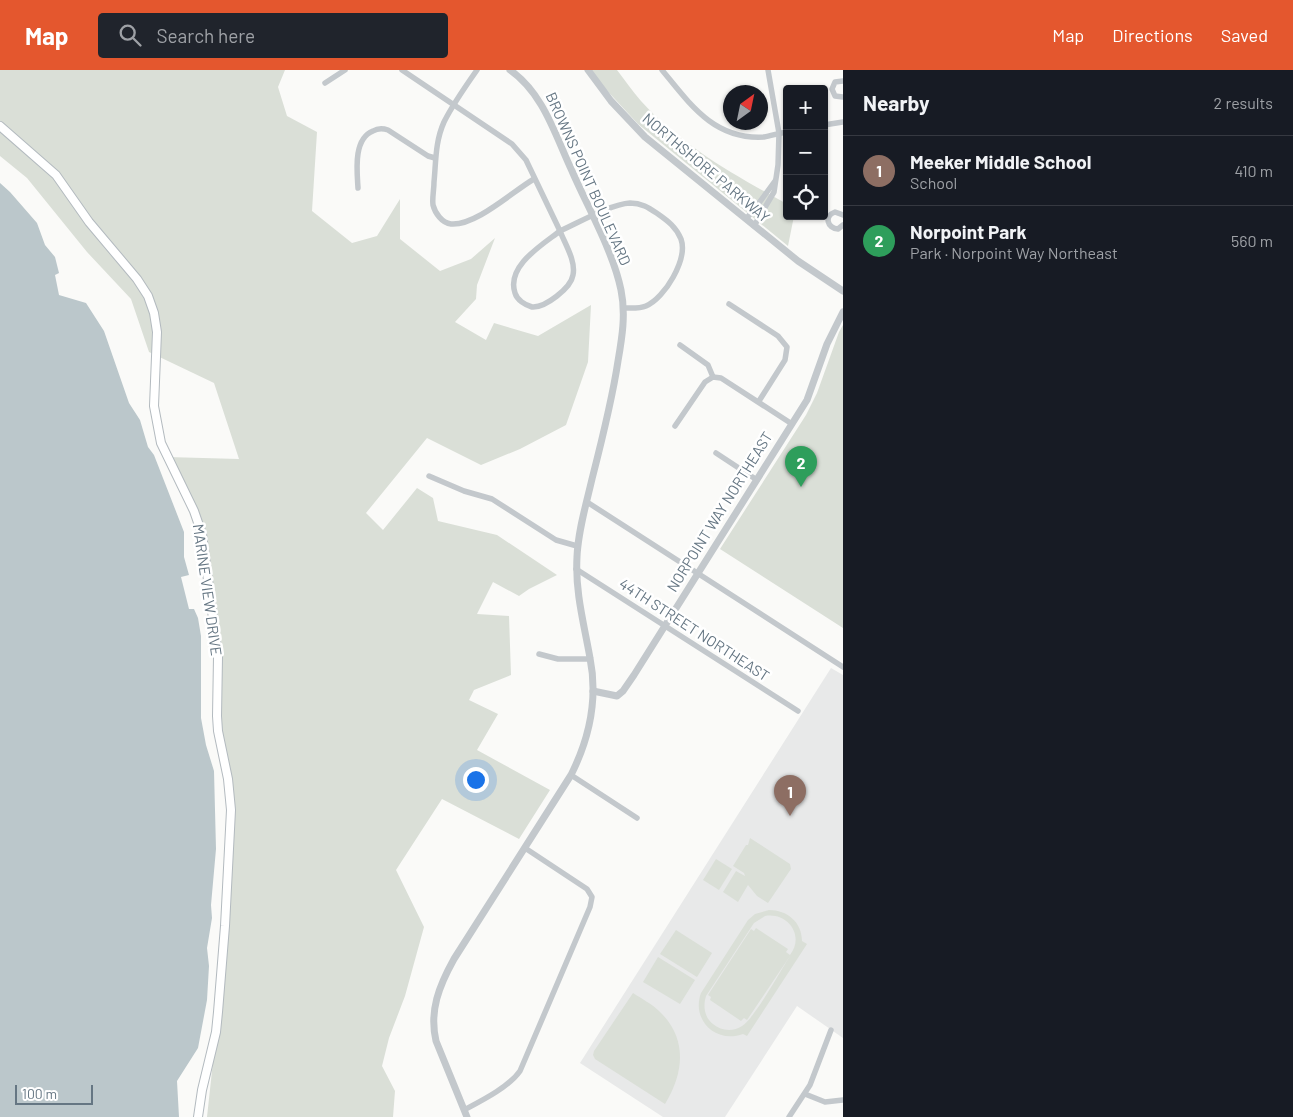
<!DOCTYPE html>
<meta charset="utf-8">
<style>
body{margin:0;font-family:Barlow,sans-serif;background:#20242c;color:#f1f3f6}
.controls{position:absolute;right:15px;top:15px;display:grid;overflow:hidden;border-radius:5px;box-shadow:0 1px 4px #0004}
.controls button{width:45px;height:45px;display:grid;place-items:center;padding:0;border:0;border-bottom:1px solid #363941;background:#171b24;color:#f1f3f6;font:25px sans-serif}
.compass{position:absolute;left:723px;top:15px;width:45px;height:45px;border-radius:50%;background:#171b24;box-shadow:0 1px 4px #0004;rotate:33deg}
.scale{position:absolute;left:15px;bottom:12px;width:78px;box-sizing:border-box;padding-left:5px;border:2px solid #657683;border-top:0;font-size:14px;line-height:18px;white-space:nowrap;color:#657683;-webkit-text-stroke:4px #fff;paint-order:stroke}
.you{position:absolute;left:475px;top:709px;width:18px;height:18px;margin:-12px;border:4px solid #fff;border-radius:50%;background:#1a73e8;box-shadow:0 0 0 8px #1a73e833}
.badge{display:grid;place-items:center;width:32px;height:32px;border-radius:50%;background:#e4572e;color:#fff;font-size:16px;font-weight:700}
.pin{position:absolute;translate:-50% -41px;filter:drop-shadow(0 1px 2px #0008)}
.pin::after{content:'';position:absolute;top:26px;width:18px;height:15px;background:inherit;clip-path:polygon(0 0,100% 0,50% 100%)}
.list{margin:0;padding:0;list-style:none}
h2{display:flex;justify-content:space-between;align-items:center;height:65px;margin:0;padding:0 20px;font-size:21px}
h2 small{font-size:16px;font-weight:400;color:#9ea1a6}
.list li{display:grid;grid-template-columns:32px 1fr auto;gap:15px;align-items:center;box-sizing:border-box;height:70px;padding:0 20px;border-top:1px solid #363941}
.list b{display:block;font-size:19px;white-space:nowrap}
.list p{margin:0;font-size:16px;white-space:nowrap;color:#9ea1a6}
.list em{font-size:16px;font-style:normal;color:#9ea1a6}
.icon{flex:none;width:28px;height:28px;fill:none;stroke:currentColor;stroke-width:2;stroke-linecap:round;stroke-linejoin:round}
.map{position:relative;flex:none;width:843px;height:1047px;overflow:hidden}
header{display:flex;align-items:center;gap:30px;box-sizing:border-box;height:70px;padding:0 25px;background:#e4572e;color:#fff}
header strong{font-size:24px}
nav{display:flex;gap:28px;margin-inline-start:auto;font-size:18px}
.search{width:350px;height:45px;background:#20242c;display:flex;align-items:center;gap:12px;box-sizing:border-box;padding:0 18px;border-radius:5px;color:#9ea1a6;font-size:19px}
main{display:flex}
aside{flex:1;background:#171b24}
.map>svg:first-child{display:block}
.built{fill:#e8e9e9}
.green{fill:#dadfd7;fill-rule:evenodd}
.water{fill:#bbc7cb}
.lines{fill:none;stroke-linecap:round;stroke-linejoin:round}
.secondary-casing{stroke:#b3babf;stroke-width:10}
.minor{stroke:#c3c8cc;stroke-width:5.5}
.tertiary{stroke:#c3c8cc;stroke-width:7}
.secondary{stroke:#fff;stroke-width:8}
.labels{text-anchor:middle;stroke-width:5;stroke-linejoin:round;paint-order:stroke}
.street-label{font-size:15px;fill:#657683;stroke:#fff}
</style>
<header>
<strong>Map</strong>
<div class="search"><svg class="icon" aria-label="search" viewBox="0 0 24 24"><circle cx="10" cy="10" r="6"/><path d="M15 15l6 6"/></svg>Search here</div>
<nav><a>Map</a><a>Directions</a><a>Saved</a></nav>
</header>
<main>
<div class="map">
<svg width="843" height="1047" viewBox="0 0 843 1047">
<rect width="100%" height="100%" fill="#fafaf8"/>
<path class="built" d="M 831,598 L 843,605 L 843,968 L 797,936 L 725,1047 L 663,1047 L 580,993 Z"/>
<g class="green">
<path d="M 0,0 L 285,0 L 278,17 L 287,46 L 317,62 L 312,141 L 352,173 L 377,166 L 400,129 L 400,169 L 440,201 L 471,189 L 495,168 L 477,215 L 476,229 L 455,252 L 486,270 L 494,253 L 538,266 L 591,235 L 588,292 L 566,355 L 520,379 L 481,395 L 427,368 L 366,443 L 383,460 L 417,418 L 433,428 L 438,451 L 497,465 L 557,505 L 529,519 L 519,526 L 493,512 L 477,544 L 509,546 L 511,605 L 474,620 L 469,630 L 498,644 L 477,680 L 550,720 L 519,769 L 442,729 L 396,800 L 424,857 L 405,926 L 389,968 L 382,996 L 395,1021 L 393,1047 L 207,1047 L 221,918 L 231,755 L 211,542 L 194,441 L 167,387 L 239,389 L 214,313 L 149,282 L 131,229 L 87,182 L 27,108 L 0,86 Z"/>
<path d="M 588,0 L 617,0 C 625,10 632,21 641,31 C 683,77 733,104 787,134 L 787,146 L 794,146 L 788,176 L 638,54 Z"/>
<path d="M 843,255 L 843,558 L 720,479 L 806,345 L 817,323 L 839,262 Z"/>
<path d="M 750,768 L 790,794 L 791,799 L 768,833 L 757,826 L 748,815 L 738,832 L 723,822 L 736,801 L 745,806 L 744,803 L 733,796 L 746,775 L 748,775 Z"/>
<path d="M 716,789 L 732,799 L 719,820 L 703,810 Z"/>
<path d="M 769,840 C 787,840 802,852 802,871 L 807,874 L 747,966 L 743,964 C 716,974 691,950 701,923 L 748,850 L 755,844 ZM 765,846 C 788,842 805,866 790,885 L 786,882 L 788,879 L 756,858 L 754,861 L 751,859 L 708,925 L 711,927 L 710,930 L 741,951 L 744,948 L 747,950 L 790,886 C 781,900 754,949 742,956 C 733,962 721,961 713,954 C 704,947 703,936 706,926 L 754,853 Z"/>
<path d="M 676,860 L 712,883 L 697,907 L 660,884 Z"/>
<path d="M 658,887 L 695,910 L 680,934 L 643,912 Z"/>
<path d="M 633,923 C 642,929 652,934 659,941 C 688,968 684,1003 665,1034 L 595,989 L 593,985 L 594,981 Z"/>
</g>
<path class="water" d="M 0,113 L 10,122 L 37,153 L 45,175 L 55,187 L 59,203 L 55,205 L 59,225 L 86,233 L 104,261 L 129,333 L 140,350 L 148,377 L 154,385 L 184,462 L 184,487 L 189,505 L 181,507 L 189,539 L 194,539 L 198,548 L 201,566 L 201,648 L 206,675 L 214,701 L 216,779 L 211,835 L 212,848 L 207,878 L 209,896 L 207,930 L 198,978 L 177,1011 L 179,1047 L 0,1047 Z"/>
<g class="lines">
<defs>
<path id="secondary" d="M 0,56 L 56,105 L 89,152 L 137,209 L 148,226 L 154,243 L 157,262 L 154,336 L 161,373 L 194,441 L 202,464 L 218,587 L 217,646 L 218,661 L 228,709 L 231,740 L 225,856 L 218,942 L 216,962 L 202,1020 L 198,1047"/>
</defs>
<use href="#secondary" class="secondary-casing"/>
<g class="minor">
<path d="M 402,0 L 512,74 L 526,90 L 560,161 C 578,153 611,134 630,133 C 642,133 649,138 658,144 C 668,151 676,157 681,169 C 688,189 665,228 646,236 C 639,239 631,238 623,238"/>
<path d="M 477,0 C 465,17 453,34 444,52 C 435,72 436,92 434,112 C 434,120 432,128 433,135 C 435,143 442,153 451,154 C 476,156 513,121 534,109"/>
<path d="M 662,0 C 690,34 714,70 764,67 C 771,66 779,63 787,62"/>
<path d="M 843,11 L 835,12 L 832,19 L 835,26 L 843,27"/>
<path d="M 325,13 L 345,0"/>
<path d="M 824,55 L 843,52"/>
<path d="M 358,118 C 357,101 353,69 373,61 C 378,58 382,58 388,60 L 428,86 L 435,88"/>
<path d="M 843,145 L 835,142 C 824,146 827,158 838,159 L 843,155"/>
<path d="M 746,149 L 756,137 L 775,111"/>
<path d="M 754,156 L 774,122 L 778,95 L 779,63 L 768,0"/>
<path d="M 560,161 C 565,174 576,191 573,205 C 571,218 545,238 532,237 C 525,235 517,230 515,223 C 506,196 542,175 560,161 Z"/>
<path d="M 729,234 L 778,266 L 787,277 L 785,290 L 759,331"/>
<path d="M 680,275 L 708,295 L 713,307"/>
<path d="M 713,307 L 721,308 L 792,354"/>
<path d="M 675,356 L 705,312 L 713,307"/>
<path d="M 716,383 L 757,410"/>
<path d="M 429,406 L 464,421 L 492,429 L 556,470 L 577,476"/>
<path d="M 587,432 L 843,597"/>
<path d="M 576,499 L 798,641"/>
<path d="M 539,584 L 558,589 L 590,589"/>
<path d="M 571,705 L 637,748"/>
<path d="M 805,1024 L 825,1032 L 843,1030"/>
<path d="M 464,1040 C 481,1031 509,1017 520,1001 L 590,837 L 592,827 L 587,819 L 525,778"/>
<path d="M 789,1047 L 810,1015 L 831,960"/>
</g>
<g class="tertiary">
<path d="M 588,0 L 611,31 L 645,67 L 798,191 L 843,221"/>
<path d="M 593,621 L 617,626 L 623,621 L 634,605 L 807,330 L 827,274 L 843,242"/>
<path d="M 467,1047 L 436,971 C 429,941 439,916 454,889 L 571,705 C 589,669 598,628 590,588 C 584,554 575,522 577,487 C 578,461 586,435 592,409 C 602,370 612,331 618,291 C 622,268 626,244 621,220 C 613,181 588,138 572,101 C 555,65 544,24 510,0"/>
</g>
<use href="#secondary" class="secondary"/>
</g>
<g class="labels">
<g class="street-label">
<text transform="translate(706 98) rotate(40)" y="5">NORTHSHORE PARKWAY</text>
<text transform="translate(588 109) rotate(66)" y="5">BROWNS POINT BOULEVARD</text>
<text transform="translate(720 442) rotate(-58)" y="5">NORPOINT WAY NORTHEAST</text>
<text transform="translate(207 520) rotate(82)" y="5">MARINE VIEW DRIVE</text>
<text transform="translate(694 560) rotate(33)" y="5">44TH STREET NORTHEAST</text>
</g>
</g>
</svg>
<div class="controls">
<button>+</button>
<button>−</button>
<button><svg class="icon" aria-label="locate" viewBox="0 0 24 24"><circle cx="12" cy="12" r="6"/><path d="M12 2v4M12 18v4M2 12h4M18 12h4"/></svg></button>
</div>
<svg class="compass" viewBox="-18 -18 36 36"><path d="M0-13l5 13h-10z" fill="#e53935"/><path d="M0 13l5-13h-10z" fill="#9ea1a6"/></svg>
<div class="scale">100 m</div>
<div class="you"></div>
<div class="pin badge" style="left:790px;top:746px;background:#8d6e63">1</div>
<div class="pin badge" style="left:801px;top:417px;background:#2e9e5b">2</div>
</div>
<aside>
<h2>Nearby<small>2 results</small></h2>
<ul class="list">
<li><span class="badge" style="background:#8d6e63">1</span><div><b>Meeker Middle School</b><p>School</p></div><em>410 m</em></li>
<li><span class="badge" style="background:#2e9e5b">2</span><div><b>Norpoint Park</b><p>Park · Norpoint Way Northeast</p></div><em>560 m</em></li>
</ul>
</aside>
</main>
